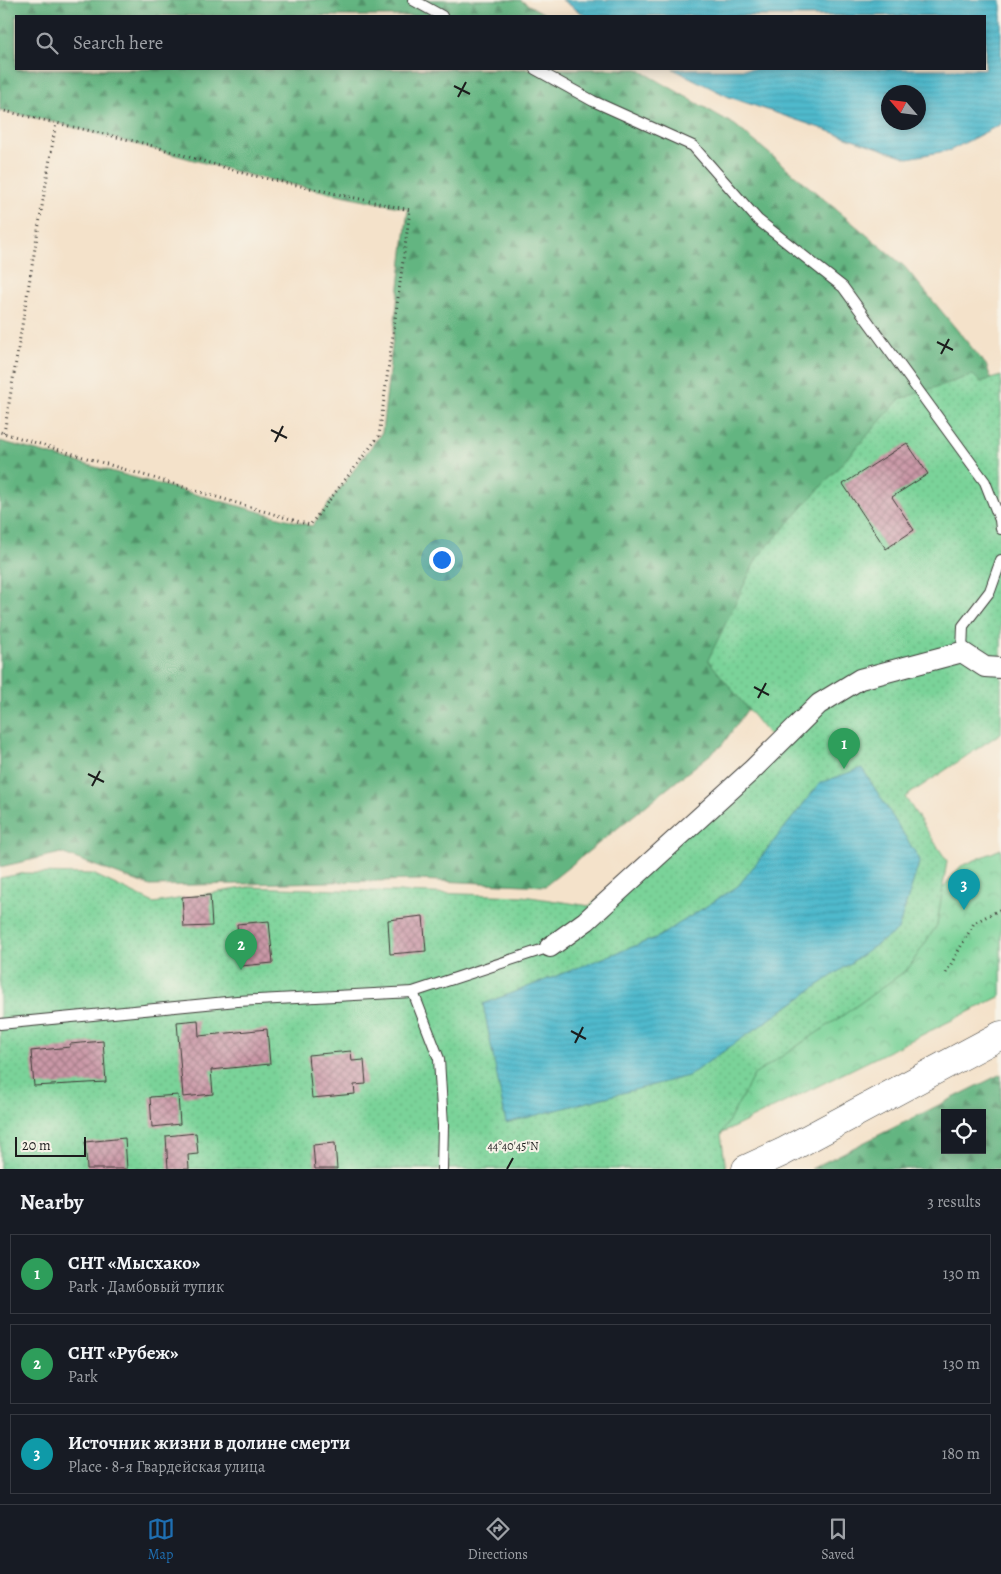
<!DOCTYPE html>
<meta charset="utf-8">
<style>
body{margin:0;font-family:Alegreya,serif;background:#242831;color:#f1f3f6}
.controls{position:absolute;right:15px;bottom:15px;display:grid;overflow:hidden;border-radius:0px;box-shadow:0 2px 12px #0003}
.controls button{width:45px;height:45px;display:grid;place-items:center;padding:0;border:0;border-bottom:1px solid #363941;background:#171b24;color:#f1f3f6;font:25px sans-serif}
.compass{position:absolute;left:881px;top:85px;width:45px;height:45px;border-radius:50%;background:#171b24;box-shadow:0 2px 12px #0003;rotate:298deg}
.scale{position:absolute;left:15px;bottom:12px;width:71px;box-sizing:border-box;padding-left:5px;border:2px solid #1c1c1c;border-top:0;font-size:14px;line-height:18px;white-space:nowrap;color:#1c1c1c;-webkit-text-stroke:4px #f7f3e8;paint-order:stroke}
.you{position:absolute;left:441px;top:559px;width:18px;height:18px;margin:-12px;border:4px solid #fff;border-radius:50%;background:#1a73e8;box-shadow:0 0 0 8px #1a73e833}
.badge{display:grid;place-items:center;width:32px;height:32px;border-radius:50%;background:#1f6fb2;color:#fff;font-size:16px;font-weight:700}
.pin{position:absolute;translate:-50% -41px;filter:drop-shadow(0 1px 2px #0008)}
.pin::after{content:'';position:absolute;top:26px;width:18px;height:15px;background:inherit;clip-path:polygon(0 0,100% 0,50% 100%)}
.list{margin:0;padding:0;list-style:none}
h2{display:flex;justify-content:space-between;align-items:center;height:65px;margin:0;padding:0 20px;font-size:21px}
h2 small{font-size:16px;font-weight:400;color:#9ea1a6}
.list li{display:grid;grid-template-columns:32px 1fr auto;gap:15px;align-items:center;box-sizing:border-box;height:80px;margin:0 10px 10px;padding:0 10px;border:1px solid #363941;border-radius:0px}
.list b{display:block;font-size:19px;white-space:nowrap}
.list p{margin:0;font-size:16px;white-space:nowrap;color:#9ea1a6}
.list em{font-size:16px;font-style:normal;color:#9ea1a6}
.icon{flex:none;width:28px;height:28px;fill:none;stroke:currentColor;stroke-width:2;stroke-linecap:round;stroke-linejoin:round}
.map{position:relative;flex:none;width:1001px;height:1169px;overflow:hidden}
.search{position:absolute;background:#171b24;box-shadow:0 2px 12px #0003;left:15px;right:15px;top:15px;height:55px;display:flex;align-items:center;gap:12px;box-sizing:border-box;padding:0 18px;border-radius:0px;color:#9ea1a6;font-size:19px}
.sheet{height:335px;background:#171b24}
nav{display:flex;justify-content:space-around;align-items:center;box-sizing:border-box;height:70px;border-top:1px solid #363941;background:#171b24;font-size:14px;color:#9ea1a6}
nav a{display:grid;justify-items:center;gap:2px}
nav .on{color:#1f6fb2}
.map>svg:first-child{display:block}
.forest{fill:url(#forest-firs);stroke:#40684e;fill-rule:evenodd}
.park{fill:url(#park-crowns);stroke:#4b785a}
.garden{fill:url(#garden-dots);stroke:#4b785a}
.water{fill:url(#water-rules);stroke:#366a74;fill-rule:evenodd}
.building{fill:url(#building-cross-hatch)}
.lines{fill:none;stroke-linecap:round;stroke-linejoin:round}
.lane-casing{stroke:#3c3a36;stroke-width:12}
.street-casing{stroke:#3c3a36;stroke-width:22}
.secondary-casing{stroke:#3c3a36;stroke-width:29}
.path{stroke:#3c3a36;stroke-width:3;stroke-dasharray:1 4;stroke-linecap:butt}
.lane{stroke:#fff;stroke-width:10}
.street{stroke:#fff;stroke-width:20}
.secondary{stroke:#fff;stroke-width:28}
.ticks{fill:none;stroke:#1c1c1c;stroke-width:2}
.ticks-label{font-size:12px;text-anchor:middle;fill:#1c1c1c;stroke:#f7f3e8;stroke-width:4;stroke-linejoin:round;paint-order:stroke}
</style>
<div class="map">
<svg width="1001" height="1169" viewBox="0 0 1001 1169">
<defs>
<pattern id="forest-firs" width="22" height="20" patternUnits="userSpaceOnUse" patternTransform="scale(1.25)"><rect width="22" height="20" fill="#63b581"/><path d="M5 1l3.5 6h-7zM16 11l3.5 6h-7z" fill="#519269"/></pattern>
<pattern id="park-crowns" width="20" height="18" patternUnits="userSpaceOnUse" patternTransform="scale(1.25)"><rect width="20" height="18" fill="#7ad399"/><path d="M2 6a3 3 0 1 1 6 0M12 15a3 3 0 1 1 6 0" fill="none" stroke="#69b583"/></pattern>
<pattern id="garden-dots" width="8" height="8" patternUnits="userSpaceOnUse" patternTransform="scale(1.25)"><rect width="8" height="8" fill="#7ad399"/><path d="M2 2h.1M6 6h.1" fill="none" stroke="#69b583" stroke-width="1.8" stroke-linecap="round"/></pattern>
<pattern id="water-rules" width="6" height="5" patternUnits="userSpaceOnUse" patternTransform="scale(1.25)"><rect width="6" height="5" fill="#4fb9cc"/><path d="M0 2.5h6" fill="none" stroke="#449eaf"/></pattern>
<pattern id="building-cross-hatch" width="8" height="8" patternUnits="userSpaceOnUse" patternTransform="scale(1.25)"><rect width="8" height="8" fill="#ca98a7"/><path d="M0 0l8 8M0 8l8-8" fill="none" stroke="#a37b87"/></pattern>
</defs>
<rect width="100%" height="100%" fill="#f7f3e8"/>
<filter id="ink" filterUnits="userSpaceOnUse"><feTurbulence type="fractalNoise" baseFrequency=".02" numOctaves="2"/><feDisplacementMap in="SourceGraphic" scale="10" xChannelSelector="R" yChannelSelector="G"/><feConvolveMatrix kernelMatrix="1 2 1 2 8 2 1 2 1" color-interpolation-filters="sRGB"/></filter>
<filter id="wash" filterUnits="userSpaceOnUse"><feTurbulence type="fractalNoise" baseFrequency=".0096" numOctaves="4" result="noise"/><feDisplacementMap in="SourceGraphic" scale="20" xChannelSelector="R" yChannelSelector="G"/><feGaussianBlur stdDeviation="1.12" result="paint"/><feColorMatrix in="noise" values="0 0 0 0 0 0 0 0 0 0 0 0 0 0 0 0 0 1.4 0 .05"/><feComposite in="paint" operator="in"/></filter>
<g filter="url(#wash)">
<rect width="100%" height="100%" fill="#f4e2ca"/>
<g class="forest">
<path d="M 0,0 L 520,0 L 548,16 L 16,16 L 16,69 L 638,69 L 735,125 L 904,266 L 987,366 L 1001,416 L 808,625 L 722,745 L 545,886 L 419,880 L 150,886 L 61,853 L 0,867 L 0,441 L 312,526 L 382,432 L 408,209 L 256,177 L 54,122 L 0,110 Z"/>
<path d="M 1001,1074 L 1001,1169 L 811,1169 ZM 945,1113 L 982,1113 L 982,1150 L 945,1150 Z"/>
</g>
<path class="park" d="M 1001,849 L 1001,996 L 700,1144 L 474,1027 L 920,915 L 961,866 Z"/>
<path class="garden" d="M 973,375 L 980,382 L 1001,376 L 1001,733 L 905,797 L 947,861 L 937,925 L 908,969 L 842,1016 L 754,1075 L 721,1135 L 726,1169 L 0,1169 L 0,878 L 25,873 L 93,874 L 154,903 L 248,887 L 523,896 L 590,906 L 773,740 L 708,660 L 757,558 L 900,399 Z"/>
<g class="water">
<path d="M 562,0 L 1001,0 L 1001,124 L 951,150 L 908,158 L 729,97 L 673,69 L 985,69 L 985,16 L 586,16 ZM 888,92 L 918,92 L 918,122 L 888,122 Z"/>
<path d="M 862,768 L 920,860 L 898,930 L 688,1076 L 506,1123 L 483,1004 L 658,937 L 738,886 L 820,783 Z"/>
</g>
<g id="blocks">
<g class="building">
<path d="M 907,443 L 928,474 L 892,497 L 914,530 L 886,549 L 843,484 Z"/>
<path d="M 210,895 L 212,926 L 184,927 L 182,897 Z"/>
<path d="M 423,916 L 426,951 L 390,954 L 388,920 Z"/>
<path d="M 269,921 L 273,963 L 241,966 L 237,924 Z"/>
<path d="M 198,1020 L 199,1036 L 267,1029 L 270,1064 L 211,1070 L 213,1094 L 183,1097 L 177,1022 Z"/>
<path d="M 103,1041 L 106,1082 L 34,1086 L 31,1051 L 70,1047 L 70,1044 Z"/>
<path d="M 351,1051 L 352,1061 L 364,1060 L 366,1084 L 354,1085 L 355,1094 L 312,1098 L 308,1055 Z"/>
<path d="M 178,1095 L 180,1124 L 152,1127 L 150,1097 Z"/>
<path d="M 196,1133 L 198,1154 L 188,1155 L 189,1169 L 168,1169 L 166,1136 Z"/>
<path d="M 125,1138 L 127,1169 L 87,1169 L 85,1142 Z"/>
<path d="M 335,1143 L 337,1169 L 315,1169 L 313,1145 Z"/>
</g>
</g>
</g>
<g filter="url(#ink)">
<use href="#blocks" fill-opacity="0" stroke="#3c3a36" stroke-width="1"/>
<g class="lines">
<defs>
<g id="lane">
<path d="M 413,0 L 442,16"/>
<path d="M 535,69 L 593,101 L 693,146 L 758,220 L 843,287 L 985,482 L 1000,520 L 1001,529"/>
<path d="M 962,652 L 963,626 L 990,591 L 1001,560"/>
<path d="M 413,992 L 439,1059 L 443,1126 L 442,1169"/>
<path d="M 0,1024 L 237,1001 L 413,992 L 550,947"/>
</g>
<path id="street" d="M 550,947 L 586,921 L 751,771 L 819,704 L 860,679 L 962,652 L 985,667 L 1001,668"/>
<path id="secondary" d="M 746,1169 L 783,1152 L 1001,1035"/>
</defs>
<use href="#lane" class="lane-casing"/>
<use href="#street" class="street-casing"/>
<use href="#secondary" class="secondary-casing"/>
<g class="path">
<path d="M 0,110 L 143,143 L 246,174 L 410,210 L 379,436 L 310,525 L 0,432"/>
<path d="M 4,433 L 56,123"/>
<path d="M 946,973 L 974,923 L 1001,909"/>
</g>
<use href="#lane" class="lane"/>
<use href="#street" class="street"/>
<use href="#secondary" class="secondary"/>
</g>
</g>
<path class="ticks" d="M 454,86 L 470,94M 458,97 L 466,82M 937,342 L 953,350M 941,354 L 949,339M 271,430 L 287,438M 275,442 L 283,426M 754,687 L 769,695M 758,698 L 766,683M 88,774 L 104,782M 92,786 L 100,771M 571,1031 L 586,1039M 575,1043 L 583,1027M 507,1169 L 513,1158"/>
<g class="ticks-label">
<text x="513" y="1150">44°40'45"N</text>
</g>
</svg>
<div class="controls">
<button><svg class="icon" aria-label="locate" viewBox="0 0 24 24"><circle cx="12" cy="12" r="6"/><path d="M12 2v4M12 18v4M2 12h4M18 12h4"/></svg></button>
</div>
<svg class="compass" viewBox="-18 -18 36 36"><path d="M0-13l5 13h-10z" fill="#e53935"/><path d="M0 13l5-13h-10z" fill="#9ea1a6"/></svg>
<div class="scale">20 m</div>
<div class="you"></div>
<div class="pin badge" style="left:844px;top:769px;background:#2e9e5b">1</div>
<div class="pin badge" style="left:241px;top:970px;background:#2e9e5b">2</div>
<div class="pin badge" style="left:964px;top:910px;background:#0f9aa8">3</div>
<div class="search"><svg class="icon" aria-label="search" viewBox="0 0 24 24"><circle cx="10" cy="10" r="6"/><path d="M15 15l6 6"/></svg>Search here</div>
</div>
<section class="sheet">
<h2>Nearby<small>3 results</small></h2>
<ul class="list">
<li><span class="badge" style="background:#2e9e5b">1</span><div><b>СНТ «Мысхако»</b><p>Park · Дамбовый тупик</p></div><em>130 m</em></li>
<li><span class="badge" style="background:#2e9e5b">2</span><div><b>СНТ «Рубеж»</b><p>Park</p></div><em>130 m</em></li>
<li><span class="badge" style="background:#0f9aa8">3</span><div><b>Источник жизни в долине смерти</b><p>Place · 8-я Гвардейская улица</p></div><em>180 m</em></li>
</ul>
</section>
<nav>
<a class="on"><svg class="icon" aria-label="map" viewBox="0 0 24 24"><path d="M3 6l6-2 6 2 6-2v14l-6 2-6-2-6 2zM9 4v14M15 6v14"/></svg>Map</a>
<a><svg class="icon" aria-label="directions" viewBox="0 0 24 24"><path d="M12 3l9 9-9 9-9-9zM9 14v-3h6M13 9l2 2-2 2"/></svg>Directions</a>
<a><svg class="icon" aria-label="saved" viewBox="0 0 24 24"><path d="M7 4h10v16l-5-4-5 4z"/></svg>Saved</a>
</nav>
